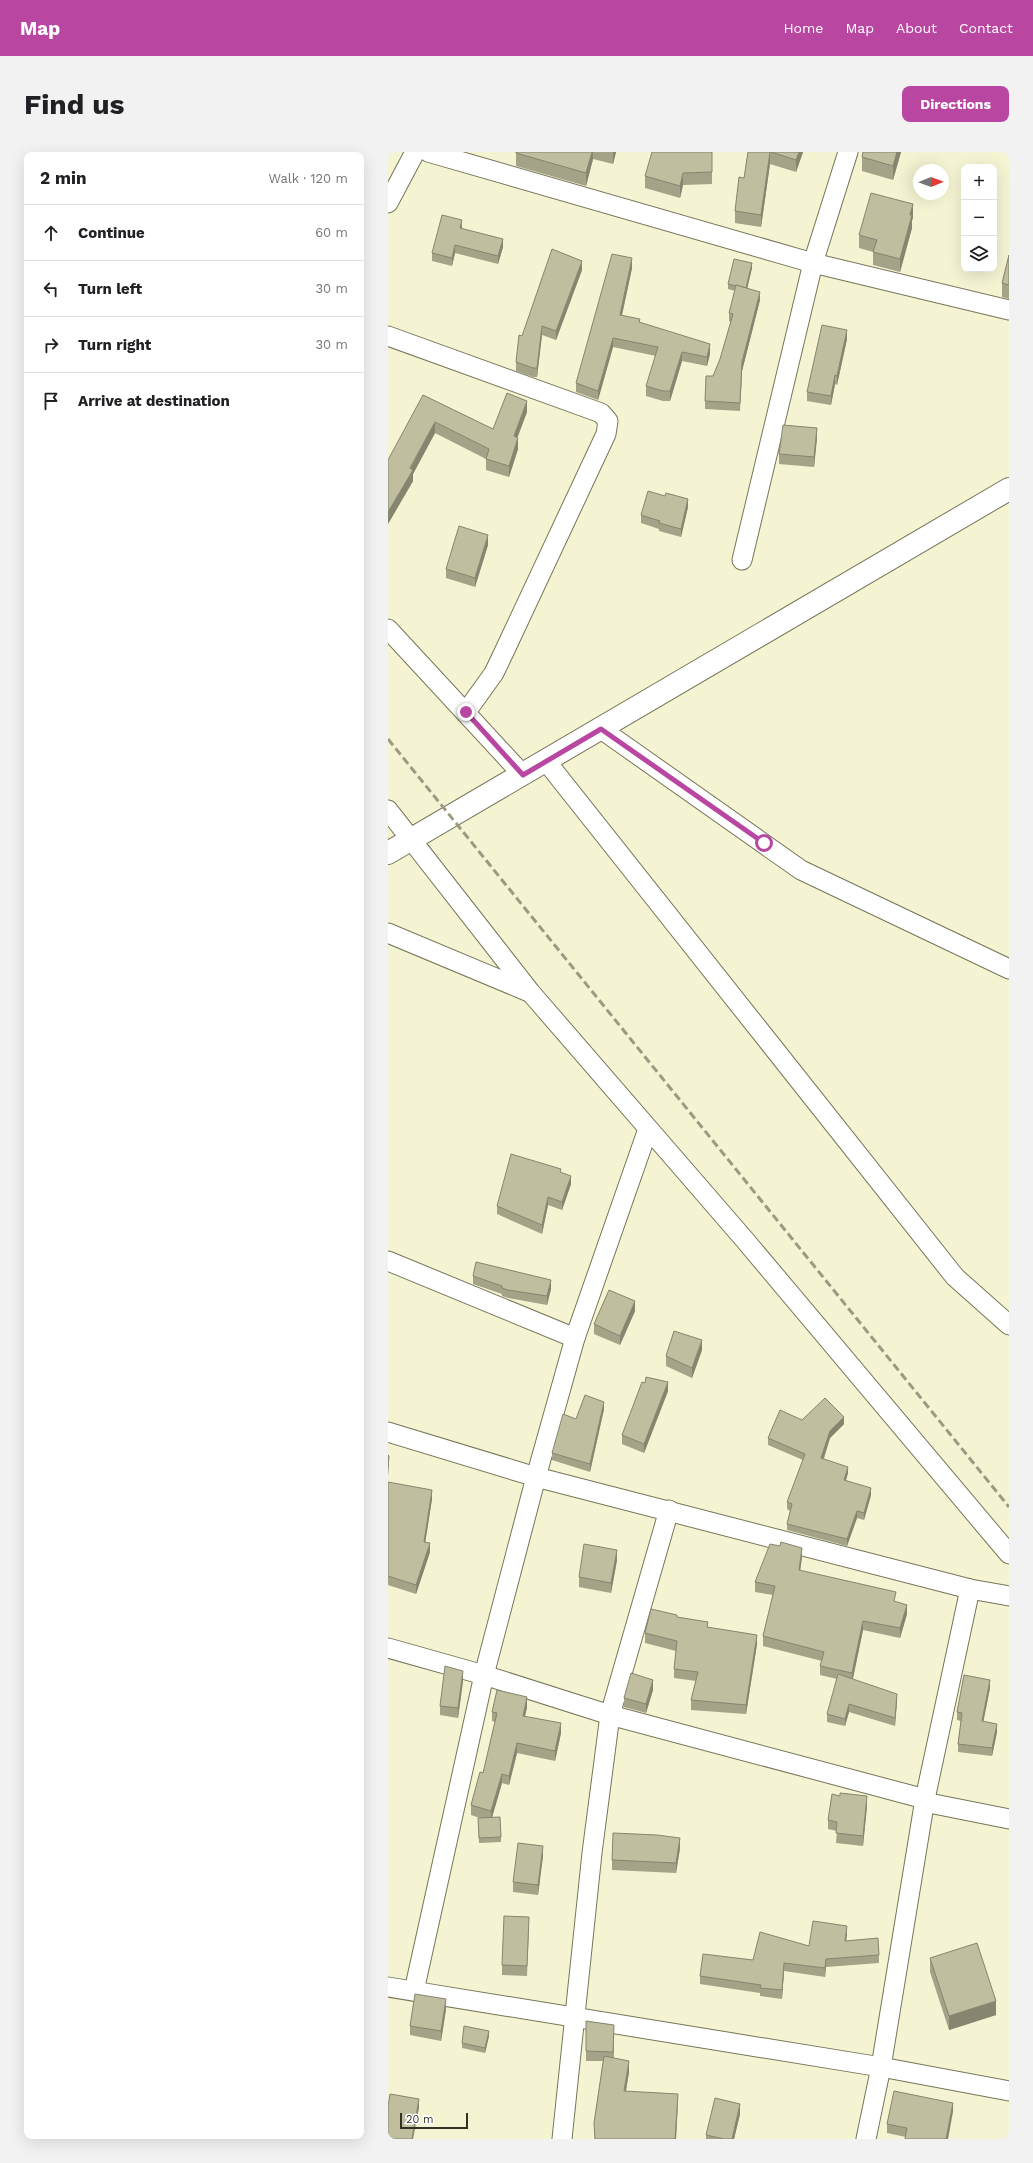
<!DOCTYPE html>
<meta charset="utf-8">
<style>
body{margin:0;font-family:"Work Sans",sans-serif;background:#f2f2f2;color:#202124}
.controls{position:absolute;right:12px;top:12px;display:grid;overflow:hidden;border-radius:8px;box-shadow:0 4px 16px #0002}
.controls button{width:36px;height:36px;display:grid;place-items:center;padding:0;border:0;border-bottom:1px solid #e0e0e0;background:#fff;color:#202124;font:20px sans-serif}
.compass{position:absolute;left:525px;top:12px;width:36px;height:36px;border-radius:50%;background:#fff;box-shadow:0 4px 16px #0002;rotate:89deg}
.scale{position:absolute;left:12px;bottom:10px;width:68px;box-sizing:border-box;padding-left:4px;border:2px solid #313124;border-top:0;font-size:11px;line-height:14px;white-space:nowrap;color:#313124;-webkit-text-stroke:3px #fff;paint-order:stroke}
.stop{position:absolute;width:12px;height:12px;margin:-9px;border:3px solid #b947a2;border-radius:50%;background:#fff}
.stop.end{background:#b947a2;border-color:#fff;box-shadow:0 1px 4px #0008}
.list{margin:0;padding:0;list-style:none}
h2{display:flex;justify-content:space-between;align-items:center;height:52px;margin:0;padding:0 16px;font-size:17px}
h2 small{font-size:13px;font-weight:400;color:#757577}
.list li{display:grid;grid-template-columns:26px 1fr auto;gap:12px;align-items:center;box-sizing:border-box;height:56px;padding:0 16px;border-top:1px solid #e0e0e0}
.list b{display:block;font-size:15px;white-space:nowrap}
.list em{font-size:13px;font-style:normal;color:#757577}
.icon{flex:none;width:22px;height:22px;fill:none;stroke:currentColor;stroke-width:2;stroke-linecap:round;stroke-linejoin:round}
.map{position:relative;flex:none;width:621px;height:1987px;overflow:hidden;border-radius:8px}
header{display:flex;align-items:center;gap:24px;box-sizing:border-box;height:56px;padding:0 20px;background:#b947a2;color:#fff}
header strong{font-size:19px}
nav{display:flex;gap:22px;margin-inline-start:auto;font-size:14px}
.intro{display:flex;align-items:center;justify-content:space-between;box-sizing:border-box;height:96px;padding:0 24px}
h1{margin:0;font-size:28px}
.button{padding:10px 18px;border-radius:8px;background:#b947a2;color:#fff;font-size:14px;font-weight:700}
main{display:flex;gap:24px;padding:0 24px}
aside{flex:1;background:#fff;border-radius:8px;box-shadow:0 4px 16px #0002}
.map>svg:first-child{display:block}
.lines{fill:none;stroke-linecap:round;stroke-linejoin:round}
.street-casing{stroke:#777659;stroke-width:21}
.primary-casing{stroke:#777659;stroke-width:24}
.street{stroke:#fff;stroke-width:19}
.primary{stroke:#fff;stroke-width:22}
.rail{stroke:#9b9a82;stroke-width:3;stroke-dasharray:8 4;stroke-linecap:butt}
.wall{fill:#a4a388}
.shaded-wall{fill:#86856f}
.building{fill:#bfbe9e;stroke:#86856f}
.route{stroke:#b947a2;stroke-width:5}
</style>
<header>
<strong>Map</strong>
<nav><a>Home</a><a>Map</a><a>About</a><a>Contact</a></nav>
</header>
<div class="intro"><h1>Find us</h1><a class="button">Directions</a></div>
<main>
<aside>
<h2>2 min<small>Walk · 120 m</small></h2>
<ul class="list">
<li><svg class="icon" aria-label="ahead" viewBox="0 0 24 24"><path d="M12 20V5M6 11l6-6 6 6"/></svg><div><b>Continue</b></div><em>60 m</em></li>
<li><svg class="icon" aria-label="left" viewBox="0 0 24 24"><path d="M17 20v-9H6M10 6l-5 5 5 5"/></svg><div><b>Turn left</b></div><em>30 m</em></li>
<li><svg class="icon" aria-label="right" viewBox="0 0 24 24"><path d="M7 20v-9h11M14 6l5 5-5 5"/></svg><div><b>Turn right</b></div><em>30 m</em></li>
<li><svg class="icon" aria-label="arrive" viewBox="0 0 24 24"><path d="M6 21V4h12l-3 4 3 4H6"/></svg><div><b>Arrive at destination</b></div></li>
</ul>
</aside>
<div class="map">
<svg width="621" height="1987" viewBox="0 0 621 1987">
<rect width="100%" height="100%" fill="#f4f3d2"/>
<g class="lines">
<defs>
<g id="street">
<path d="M 40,0 L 425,111 L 621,158"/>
<path d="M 0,51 L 27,0"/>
<path d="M 0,184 L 213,261 L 220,269 L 218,282 L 116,500 L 106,521 L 78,560"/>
<path d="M 354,408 L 425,111 L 460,0"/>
<path d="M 0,477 L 135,623"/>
<path d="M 213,577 L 413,718 L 621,817"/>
<path d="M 158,609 L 567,1125 L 621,1173"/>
<path d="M 0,658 L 143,841 L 356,1087 L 621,1402"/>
<path d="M 0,781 L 141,840"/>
<path d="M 0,1109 L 187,1186"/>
<path d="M 0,1280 L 148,1325 L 582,1437 L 621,1444"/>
<path d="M 0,1496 L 96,1523 L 222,1563 L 537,1647"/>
<path d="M 536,1650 L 621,1667"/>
<path d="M 0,1835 L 493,1915 L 621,1939"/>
<path d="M 26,1839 L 96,1523 L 148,1325 L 187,1186 L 260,977"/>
<path d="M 174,1987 L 204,1701 L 222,1563 L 281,1358"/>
<path d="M 478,1987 L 493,1915 L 537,1647 L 582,1437"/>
</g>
<path id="primary" d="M 0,701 L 621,337"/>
</defs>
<use href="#street" class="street-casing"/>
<use href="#primary" class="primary-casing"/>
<use href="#street" class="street"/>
<use href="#primary" class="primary"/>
<path class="rail" d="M 0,587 L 621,1355"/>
</g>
<g class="wall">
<path d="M 128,0 L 228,0 L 225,12 L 205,7 L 198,34 L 128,14 Z"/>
<path d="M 324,0 L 324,32 L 295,33 L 292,46 L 257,36 L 257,24 Z"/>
<path d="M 360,0 L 415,0 L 408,20 L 382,12 L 373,75 L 347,71 L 347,59 L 356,26 Z"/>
<path d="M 475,0 L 513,0 L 505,28 L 474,19 L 474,5 Z"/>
<path d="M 525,65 L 524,69 L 524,76 L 512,120 L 485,113 L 485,100 L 471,96 L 471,83 Z"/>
<path d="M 74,77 L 115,95 L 110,112 L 67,101 L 64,114 L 44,109 L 44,101 Z"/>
<path d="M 621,103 L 621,147 L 614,145 L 614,131 Z"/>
<path d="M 244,116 L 234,163 L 322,202 L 319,214 L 294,209 L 282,249 L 275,249 L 258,244 L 258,234 L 268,204 L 225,195 L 210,248 L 188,240 L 188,231 Z"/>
<path d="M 364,116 L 359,136 L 372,148 L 354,219 L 352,259 L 317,257 L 317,249 L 325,224 L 332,207 L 343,170 L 341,169 L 341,161 L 347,139 L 340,137 L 340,132 Z"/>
<path d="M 194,118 L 168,188 L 154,183 L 149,225 L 145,225 L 128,219 L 128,210 L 134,184 Z"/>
<path d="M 459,187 L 449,233 L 447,232 L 443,253 L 419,249 L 419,240 Z"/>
<path d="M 35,243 L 105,277 L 139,260 L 129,285 L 130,297 L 121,325 L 98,318 L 98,307 L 47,281 L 25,322 L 25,329 L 0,372 Z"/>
<path d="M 429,286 L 426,315 L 391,312 L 391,302 Z"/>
<path d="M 300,355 L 293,385 L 271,379 L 271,377 L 253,371 L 253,363 Z"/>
<path d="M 100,393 L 87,435 L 58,426 L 58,417 Z"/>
<path d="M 173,1020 L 183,1032 L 174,1058 L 160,1053 L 154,1082 L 109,1062 L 109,1054 Z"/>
<path d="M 85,1124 L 163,1137 L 159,1153 L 120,1146 L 114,1144 L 114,1142 L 85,1132 Z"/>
<path d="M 247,1159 L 232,1193 L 206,1182 L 206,1172 Z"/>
<path d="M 314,1198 L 304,1226 L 278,1214 L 278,1204 Z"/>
<path d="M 257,1231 L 280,1239 L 256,1301 L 234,1292 L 234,1283 Z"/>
<path d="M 216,1257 L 202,1320 L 164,1308 L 164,1301 L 188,1267 Z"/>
<path d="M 414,1268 L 456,1272 L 442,1286 L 436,1307 L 460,1321 L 458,1328 L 483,1343 L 476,1368 L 469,1366 L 459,1394 L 399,1378 L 399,1372 L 402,1359 L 399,1357 L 399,1350 L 415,1308 L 380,1293 L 380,1286 Z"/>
<path d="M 0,1330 L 44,1347 L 37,1390 L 42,1400 L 28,1442 L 0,1433 Z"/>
<path d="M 414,1405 L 412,1418 L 508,1450 L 519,1462 L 512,1486 L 475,1478 L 465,1527 L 509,1549 L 507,1574 L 461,1560 L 457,1574 L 439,1570 L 439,1562 L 449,1527 L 432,1523 L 432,1514 L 434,1509 L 375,1494 L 375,1484 L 385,1443 L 367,1440 L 367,1430 Z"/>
<path d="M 229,1408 L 223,1441 L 191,1435 L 191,1425 Z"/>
<path d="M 289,1465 L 369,1492 L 358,1562 L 303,1558 L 303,1548 L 308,1529 L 286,1526 L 286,1517 L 288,1499 L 257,1491 L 257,1481 Z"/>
<path d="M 75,1529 L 70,1566 L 52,1563 L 52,1554 Z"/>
<path d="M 602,1536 L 595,1569 L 609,1580 L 604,1604 L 570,1600 L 570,1592 L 573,1569 L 569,1568 L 569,1560 Z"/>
<path d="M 265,1538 L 258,1561 L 236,1555 L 236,1546 Z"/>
<path d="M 139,1555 L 137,1564 L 173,1581 L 167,1609 L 129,1601 L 121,1633 L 114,1631 L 104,1665 L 113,1685 L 113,1690 L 91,1691 L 90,1666 L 92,1666 L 83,1663 L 83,1653 L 95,1621 L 107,1570 L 104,1569 L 104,1560 Z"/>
<path d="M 479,1654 L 475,1694 L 448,1691 L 449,1679 L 440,1677 L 440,1668 Z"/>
<path d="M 292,1696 L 288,1721 L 224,1718 L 224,1708 Z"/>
<path d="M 155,1704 L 150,1743 L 125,1740 L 125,1730 Z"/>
<path d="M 141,1775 L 139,1824 L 114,1823 L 114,1813 Z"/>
<path d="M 459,1782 L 458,1789 L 491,1803 L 491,1811 L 438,1815 L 437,1825 L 396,1819 L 394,1847 L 372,1844 L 372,1841 L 312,1832 L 312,1824 L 365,1808 L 421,1794 Z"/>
<path d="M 542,1806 L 608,1863 L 561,1878 L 542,1820 Z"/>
<path d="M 58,1857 L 53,1889 L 22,1883 L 22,1874 Z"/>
<path d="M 198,1869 L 226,1873 L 226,1906 L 241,1920 L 238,1939 L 290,1953 L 288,1987 L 207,1987 L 206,1971 L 215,1909 L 198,1909 Z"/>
<path d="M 101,1884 L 97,1901 L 74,1896 L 74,1891 Z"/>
<path d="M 565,1960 L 518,1985 L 499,1981 L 499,1972 Z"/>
<path d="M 352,1962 L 346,1987 L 318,1987 L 318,1983 Z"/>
</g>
<g class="shaded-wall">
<path d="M 204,0 L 205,0 L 205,7 L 198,34 L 198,21 Z"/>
<path d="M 225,0 L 228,0 L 225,12 Z"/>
<path d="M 382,0 L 382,12 L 373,75 L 373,63 Z"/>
<path d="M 411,0 L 415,0 L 408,20 L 408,8 Z"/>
<path d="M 509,0 L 513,0 L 505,28 L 505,14 Z"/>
<path d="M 295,21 L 295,33 L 292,46 L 292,34 Z"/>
<path d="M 525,52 L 525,65 L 524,69 L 524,76 L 512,120 L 512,107 L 522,63 Z"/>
<path d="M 74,68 L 74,76 L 72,84 L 72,76 Z"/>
<path d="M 115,87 L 115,95 L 110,112 L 110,104 Z"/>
<path d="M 67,93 L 67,101 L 64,114 L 64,106 Z"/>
<path d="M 244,106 L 244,116 L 232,172 L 232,163 Z"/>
<path d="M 194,109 L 194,118 L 168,188 L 168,179 Z"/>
<path d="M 364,111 L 364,116 L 358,142 L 358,137 Z"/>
<path d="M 372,140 L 372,148 L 354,219 L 352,259 L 354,210 Z"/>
<path d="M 154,174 L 154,183 L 149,225 L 149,216 Z"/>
<path d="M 459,178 L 459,187 L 449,233 L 449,224 Z"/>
<path d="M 225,186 L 225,195 L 210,248 L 210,239 Z"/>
<path d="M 322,192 L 322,202 L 319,214 L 319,205 Z"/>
<path d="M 294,200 L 294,209 L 282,249 L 282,239 Z"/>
<path d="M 447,223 L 447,232 L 443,253 L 443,244 Z"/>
<path d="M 139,249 L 139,260 L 126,295 L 126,284 Z"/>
<path d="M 47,270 L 47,281 L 25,322 L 25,329 L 0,372 L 0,360 Z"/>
<path d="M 429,276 L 429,286 L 426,315 L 426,305 Z"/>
<path d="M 130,286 L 130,297 L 121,325 L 121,314 Z"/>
<path d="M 300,347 L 300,355 L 293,385 L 293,377 Z"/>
<path d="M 100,383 L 100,393 L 87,435 L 87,426 Z"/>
<path d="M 183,1024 L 183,1032 L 174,1058 L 174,1050 Z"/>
<path d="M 160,1045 L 160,1053 L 154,1082 L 154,1073 Z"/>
<path d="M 163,1128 L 163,1137 L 159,1153 L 159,1144 Z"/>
<path d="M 247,1149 L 247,1159 L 232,1193 L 232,1184 Z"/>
<path d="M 314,1188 L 314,1198 L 304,1226 L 304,1216 Z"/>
<path d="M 280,1230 L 280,1239 L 256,1301 L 256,1292 Z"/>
<path d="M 216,1250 L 216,1257 L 202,1320 L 202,1312 Z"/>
<path d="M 456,1265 L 456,1272 L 442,1286 L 433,1313 L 433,1306 L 442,1279 Z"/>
<path d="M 1,1304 L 1,1313 L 0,1324 L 0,1315 Z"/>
<path d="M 460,1315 L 460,1321 L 456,1335 L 456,1328 Z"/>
<path d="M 483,1336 L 483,1343 L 476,1368 L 476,1361 Z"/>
<path d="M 44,1338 L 44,1347 L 36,1399 L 36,1390 Z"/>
<path d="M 469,1359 L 469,1366 L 459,1394 L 459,1387 Z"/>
<path d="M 42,1391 L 42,1400 L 28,1442 L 28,1433 Z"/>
<path d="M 414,1396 L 414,1405 L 411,1427 L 411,1418 Z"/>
<path d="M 229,1398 L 229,1408 L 223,1441 L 223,1431 Z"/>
<path d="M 519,1453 L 519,1462 L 512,1486 L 512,1476 Z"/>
<path d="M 475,1469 L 475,1478 L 464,1530 L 464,1521 Z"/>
<path d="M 369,1483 L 369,1492 L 358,1562 L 358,1553 Z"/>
<path d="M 75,1519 L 75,1529 L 70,1566 L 70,1556 Z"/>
<path d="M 265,1528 L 265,1538 L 258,1561 L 258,1552 Z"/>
<path d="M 602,1528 L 602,1536 L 594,1577 L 594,1569 Z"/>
<path d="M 509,1542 L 509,1549 L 507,1574 L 507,1566 Z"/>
<path d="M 139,1545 L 139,1555 L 135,1574 L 135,1564 Z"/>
<path d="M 461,1552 L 461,1560 L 457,1574 L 457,1567 Z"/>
<path d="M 173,1571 L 173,1581 L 167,1609 L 167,1599 Z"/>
<path d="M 609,1572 L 609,1580 L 604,1604 L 604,1596 Z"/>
<path d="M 129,1591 L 129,1601 L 121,1633 L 121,1624 Z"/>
<path d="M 114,1622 L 114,1631 L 103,1669 L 103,1659 Z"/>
<path d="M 479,1644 L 479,1654 L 475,1694 L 475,1684 Z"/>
<path d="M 292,1686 L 292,1696 L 288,1721 L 288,1711 Z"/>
<path d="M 155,1694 L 155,1704 L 150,1743 L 150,1733 Z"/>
<path d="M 459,1774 L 459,1782 L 457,1797 L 457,1789 Z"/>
<path d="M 438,1807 L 438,1815 L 437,1825 L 437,1816 Z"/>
<path d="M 396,1811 L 396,1819 L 394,1847 L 394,1838 Z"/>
<path d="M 58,1847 L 58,1857 L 53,1889 L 53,1879 Z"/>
<path d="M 608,1849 L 608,1863 L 561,1878 L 561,1864 Z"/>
<path d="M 101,1879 L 101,1884 L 97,1901 L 97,1896 Z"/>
<path d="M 241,1909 L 241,1920 L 236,1950 L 236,1939 Z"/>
<path d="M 290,1942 L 288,1987 L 287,1987 Z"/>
<path d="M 31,1947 L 31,1956 L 25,1987 L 24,1987 Z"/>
<path d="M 565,1951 L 565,1960 L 560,1987 L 558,1987 Z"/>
<path d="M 352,1952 L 352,1962 L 346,1987 L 344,1987 Z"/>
</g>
<g class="building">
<path d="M 128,0 L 204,0 L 198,21 L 128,1 Z"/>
<path d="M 264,0 L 324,0 L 324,20 L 295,21 L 292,34 L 257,24 Z"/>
<path d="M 360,0 L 382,0 L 373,63 L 347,59 L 351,25 L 356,26 Z"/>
<path d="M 383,0 L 411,0 L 408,8 Z"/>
<path d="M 475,0 L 509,0 L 505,14 L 474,5 Z"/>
<path d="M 483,41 L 525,52 L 522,63 L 524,63 L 512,107 L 485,100 L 489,88 L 471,83 Z"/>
<path d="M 54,63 L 74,68 L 72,76 L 115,87 L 110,104 L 67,93 L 64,106 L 44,101 Z"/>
<path d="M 164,97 L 194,109 L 168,179 L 154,174 L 149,216 L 145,216 L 128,210 L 131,183 L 134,184 Z"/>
<path d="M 224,102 L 244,106 L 232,163 L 252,167 L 251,170 L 322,192 L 319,205 L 294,200 L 282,239 L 275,239 L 258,234 L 270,195 L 225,186 L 210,239 L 188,231 Z"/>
<path d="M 621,103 L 621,133 L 614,131 Z"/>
<path d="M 346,107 L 364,111 L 358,136 L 348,133 L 348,134 L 340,132 Z"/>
<path d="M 348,133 L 372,140 L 354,210 L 352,251 L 317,249 L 318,224 L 325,224 L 332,207 L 345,162 L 341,161 Z"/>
<path d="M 434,173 L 459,178 L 449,224 L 447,223 L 443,244 L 419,240 Z"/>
<path d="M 119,241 L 139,249 L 126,284 L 130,286 L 121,314 L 98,307 L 101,297 L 47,270 L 22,316 L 25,318 L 0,360 L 0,308 L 35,243 L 105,277 Z"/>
<path d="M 395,273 L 429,276 L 426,305 L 391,302 Z"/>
<path d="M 260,339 L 277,344 L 278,341 L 300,347 L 293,377 L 271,371 L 272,369 L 253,363 Z"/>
<path d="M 71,374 L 100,383 L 87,426 L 58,417 Z"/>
<path d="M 123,1002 L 173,1017 L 172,1020 L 183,1024 L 174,1050 L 160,1045 L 154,1073 L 109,1054 Z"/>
<path d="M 88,1110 L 163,1128 L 159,1144 L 120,1138 L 114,1136 L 114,1134 L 85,1124 Z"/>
<path d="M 221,1138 L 247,1149 L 232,1184 L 206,1172 Z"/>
<path d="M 286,1179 L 314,1188 L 304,1216 L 278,1204 Z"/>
<path d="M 258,1225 L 280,1230 L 256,1292 L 234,1283 L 254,1230 L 257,1231 Z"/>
<path d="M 197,1243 L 216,1250 L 202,1312 L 164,1301 L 175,1262 L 188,1267 Z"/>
<path d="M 437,1246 L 456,1265 L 442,1279 L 433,1306 L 460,1315 L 456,1328 L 483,1336 L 476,1361 L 469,1359 L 459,1387 L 399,1372 L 404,1352 L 399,1350 L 417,1302 L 380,1286 L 392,1258 L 414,1268 Z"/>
<path d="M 0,1303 L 1,1304 L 0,1315 Z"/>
<path d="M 0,1330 L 44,1338 L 36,1390 L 42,1391 L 28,1433 L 0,1424 Z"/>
<path d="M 393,1390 L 414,1396 L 411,1418 L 508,1440 L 506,1449 L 519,1453 L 512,1476 L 475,1469 L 464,1521 L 432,1514 L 436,1500 L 375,1484 L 387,1434 L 367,1430 L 382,1392 L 392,1394 Z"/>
<path d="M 196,1392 L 229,1398 L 223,1431 L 191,1425 Z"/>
<path d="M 263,1457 L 289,1463 L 289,1465 L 320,1470 L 319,1475 L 369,1483 L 358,1553 L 303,1548 L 310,1520 L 286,1517 L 289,1489 L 257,1481 Z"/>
<path d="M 57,1514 L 75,1519 L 70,1556 L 52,1554 Z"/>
<path d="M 243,1521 L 265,1528 L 258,1552 L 236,1546 Z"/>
<path d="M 450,1522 L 509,1542 L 507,1566 L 461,1552 L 457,1567 L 439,1562 Z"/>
<path d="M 576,1523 L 602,1528 L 594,1569 L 609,1572 L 604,1596 L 570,1592 L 574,1561 L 569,1560 Z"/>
<path d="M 109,1538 L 139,1545 L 135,1564 L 173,1571 L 167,1599 L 129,1591 L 121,1624 L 114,1622 L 103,1659 L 83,1653 L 92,1620 L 95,1621 L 109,1561 L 104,1560 Z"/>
<path d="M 452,1641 L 479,1644 L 475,1684 L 448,1681 L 449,1670 L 440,1668 L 444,1642 L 452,1644 Z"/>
<path d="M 112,1665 L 113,1685 L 91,1686 L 90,1666 Z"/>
<path d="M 225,1681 L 269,1683 L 292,1686 L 288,1711 L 224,1708 Z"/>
<path d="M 130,1691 L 155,1694 L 150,1733 L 125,1730 Z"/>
<path d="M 116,1764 L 141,1765 L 139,1814 L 114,1813 Z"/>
<path d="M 425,1769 L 459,1774 L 457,1789 L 490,1786 L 491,1803 L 438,1807 L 437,1816 L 396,1811 L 394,1838 L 372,1836 L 373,1833 L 312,1824 L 315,1802 L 365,1808 L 372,1780 L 421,1794 Z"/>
<path d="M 589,1791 L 608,1849 L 561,1864 L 542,1806 Z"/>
<path d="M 27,1842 L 58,1847 L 53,1879 L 22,1874 Z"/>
<path d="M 198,1869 L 226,1873 L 225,1900 L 198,1899 Z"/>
<path d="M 76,1874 L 101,1879 L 97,1896 L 74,1891 Z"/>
<path d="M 216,1904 L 241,1909 L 236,1939 L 290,1942 L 287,1987 L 207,1987 L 206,1971 Z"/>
<path d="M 506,1939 L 565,1951 L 558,1987 L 517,1987 L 519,1976 L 499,1972 Z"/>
<path d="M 2,1942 L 31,1947 L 24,1987 L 0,1987 L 0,1954 Z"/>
<path d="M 327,1946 L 352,1952 L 344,1987 L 336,1987 L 318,1983 Z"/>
</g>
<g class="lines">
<path class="route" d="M 78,560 L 135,623 L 213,577 L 376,691"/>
</g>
</svg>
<div class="controls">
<button>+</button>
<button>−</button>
<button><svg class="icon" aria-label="layers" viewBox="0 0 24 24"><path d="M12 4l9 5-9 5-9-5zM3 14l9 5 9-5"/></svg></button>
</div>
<svg class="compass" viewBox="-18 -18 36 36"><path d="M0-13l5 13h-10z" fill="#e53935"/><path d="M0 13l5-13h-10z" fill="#757577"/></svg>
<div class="scale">20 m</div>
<div class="stop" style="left:376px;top:691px"></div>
<div class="stop end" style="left:78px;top:560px"></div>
</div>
</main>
